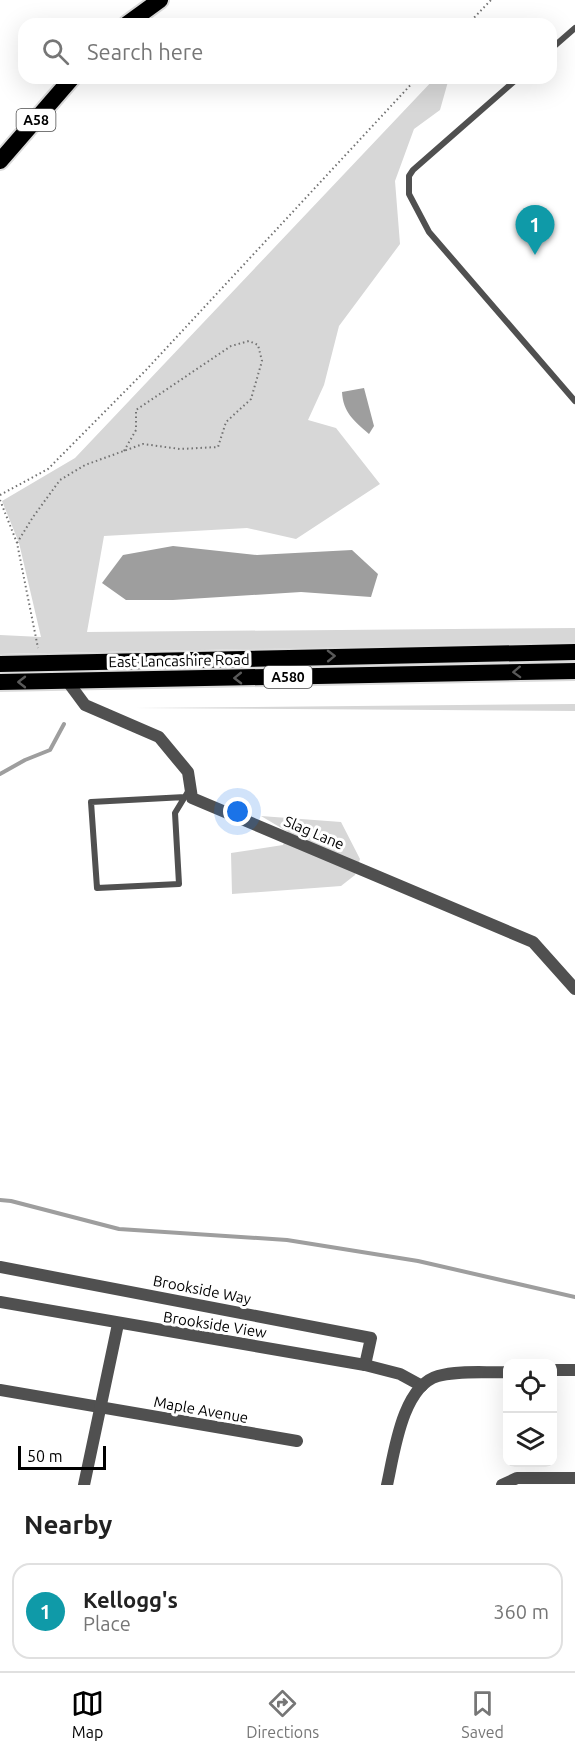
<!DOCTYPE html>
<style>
body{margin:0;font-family:Ubuntu,sans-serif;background:#f2f2f2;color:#222}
.controls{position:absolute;right:18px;bottom:18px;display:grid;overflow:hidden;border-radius:12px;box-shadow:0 6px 24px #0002}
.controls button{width:54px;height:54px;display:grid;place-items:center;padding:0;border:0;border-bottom:2px solid #e0e0e0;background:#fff;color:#222;font:30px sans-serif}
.scale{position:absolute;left:18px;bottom:15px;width:88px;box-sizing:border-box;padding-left:6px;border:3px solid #000;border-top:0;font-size:16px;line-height:21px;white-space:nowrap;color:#000;-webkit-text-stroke:4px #fff;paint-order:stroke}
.you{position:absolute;left:238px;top:812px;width:21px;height:21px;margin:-15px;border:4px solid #fff;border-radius:50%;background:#1a73e8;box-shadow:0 0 0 9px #1a73e833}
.badge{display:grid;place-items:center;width:39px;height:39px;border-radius:50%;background:#000;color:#fff;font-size:20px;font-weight:700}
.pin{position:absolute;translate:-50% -50px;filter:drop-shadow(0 2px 3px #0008)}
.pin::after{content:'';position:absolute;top:32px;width:21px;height:18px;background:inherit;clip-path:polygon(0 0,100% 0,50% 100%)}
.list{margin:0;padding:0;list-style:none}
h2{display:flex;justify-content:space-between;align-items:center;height:78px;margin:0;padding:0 24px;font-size:26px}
h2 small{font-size:20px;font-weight:400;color:#767676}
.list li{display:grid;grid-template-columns:39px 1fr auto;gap:18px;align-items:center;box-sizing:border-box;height:96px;margin:0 12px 12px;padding:0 12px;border:2px solid #e0e0e0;border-radius:18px}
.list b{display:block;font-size:22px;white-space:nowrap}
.list p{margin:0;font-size:20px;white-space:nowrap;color:#767676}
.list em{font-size:20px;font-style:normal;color:#767676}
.icon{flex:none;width:33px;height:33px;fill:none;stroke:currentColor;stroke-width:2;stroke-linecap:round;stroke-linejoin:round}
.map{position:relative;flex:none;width:575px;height:1485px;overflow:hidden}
.search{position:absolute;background:#fff;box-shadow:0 6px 24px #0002;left:18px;right:18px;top:18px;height:66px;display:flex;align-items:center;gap:15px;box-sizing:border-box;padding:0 21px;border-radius:18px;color:#767676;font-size:22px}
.sheet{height:186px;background:#fff}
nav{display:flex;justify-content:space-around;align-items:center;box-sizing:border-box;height:84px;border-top:2px solid #e0e0e0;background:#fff;font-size:16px;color:#767676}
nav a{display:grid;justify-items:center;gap:3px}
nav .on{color:#000}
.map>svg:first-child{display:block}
.green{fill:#d7d7d7}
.water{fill:#9e9e9e}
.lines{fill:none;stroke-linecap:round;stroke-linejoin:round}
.stream{stroke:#9e9e9e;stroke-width:4}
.trunk-casing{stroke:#dbdbdb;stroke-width:20}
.path{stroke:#727272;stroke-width:2;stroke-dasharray:1.5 3;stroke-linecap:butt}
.service{stroke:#505050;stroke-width:6}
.minor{stroke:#505050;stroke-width:12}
.trunk{stroke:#000;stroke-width:16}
.oneway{stroke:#595959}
.labels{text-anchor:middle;stroke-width:6;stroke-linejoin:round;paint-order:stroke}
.shield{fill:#fff;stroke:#4c4c4c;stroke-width:1.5}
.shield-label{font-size:14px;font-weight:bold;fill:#000}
.street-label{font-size:15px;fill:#000;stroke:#fff}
</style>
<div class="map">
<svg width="575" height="1485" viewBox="0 0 575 1485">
<rect width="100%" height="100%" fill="#fff"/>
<g class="green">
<path d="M 435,78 L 449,78 L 440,110 L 414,129 L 395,181 L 400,244 L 339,326 L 324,385 L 308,420 L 336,428 L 380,484 L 296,539 L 247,528 L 104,536 L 87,632 L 575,628 L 575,643 L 0,654 L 0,635 L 41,637 L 19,543 L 2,501 L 75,458 Z"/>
<path d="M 575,704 L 575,711 L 134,708 Z"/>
<path d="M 261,816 L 341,822 L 360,859 L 355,875 L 341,886 L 232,894 L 231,853 L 283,845 L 288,832 Z"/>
</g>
<g class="water">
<path d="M 364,388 L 374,426 L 369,434 C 354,421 343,412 342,392 Z"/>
<path d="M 173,546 L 257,555 L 352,550 L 378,574 L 371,597 L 301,592 L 173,600 L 126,600 L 102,583 L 123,555 Z"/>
</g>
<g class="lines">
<g class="stream">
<path d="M 0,774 L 25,760 L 50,750 L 64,724"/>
<path d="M 0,1200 L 11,1201 L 119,1229 L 287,1240 L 418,1261 L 575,1297"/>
</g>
<defs>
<g id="trunk">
<path d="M 127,24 L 160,0"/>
<path d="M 0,161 L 72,78"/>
<path d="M 0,664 L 575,652"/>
<path d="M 0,682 L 575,671"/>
</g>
</defs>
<use href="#trunk" class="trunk-casing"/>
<g class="path">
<path d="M 468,24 L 491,0"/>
<path d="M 0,495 L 48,469 L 146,370 L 417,78"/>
<path d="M 0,500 L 17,543 L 38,648"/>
<path d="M 17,543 L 33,517 L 60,480 L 85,465 L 143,444 L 180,449 L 218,447 L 226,422 L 251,399 L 262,361 L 258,345 L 249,341 L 231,346 L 136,410 L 136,430 L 124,451"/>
</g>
<g class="service">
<path d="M 551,49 L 575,28"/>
<path d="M 518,78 L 413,170 L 409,176 L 409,194 L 429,232 L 575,401"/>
<path d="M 185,797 L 91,802 L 97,888 L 179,884 L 175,813 L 189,790"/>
</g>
<g class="minor">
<path d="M 68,682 L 85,705 L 159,737 L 188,772 L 192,798 L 533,942 L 575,989"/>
<path d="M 0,1267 L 371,1338 L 365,1365"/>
<path d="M 0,1302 L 365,1365 L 400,1374 L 422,1386"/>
<path d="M 552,1370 L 575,1370"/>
<path d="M 0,1390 L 297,1441"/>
<path d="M 84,1485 L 118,1324"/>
<path d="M 387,1485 C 394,1454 402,1386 438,1376 C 459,1370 486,1373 508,1372"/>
<path d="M 502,1485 L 517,1478 L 575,1478"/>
</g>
<use href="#trunk" class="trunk"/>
</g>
<defs><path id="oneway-chevron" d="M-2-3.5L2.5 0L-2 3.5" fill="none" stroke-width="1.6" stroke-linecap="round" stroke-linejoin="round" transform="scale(1.5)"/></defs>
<g class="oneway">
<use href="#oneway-chevron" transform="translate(331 656) rotate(-1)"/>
<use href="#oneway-chevron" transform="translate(517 672) rotate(178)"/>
<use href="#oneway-chevron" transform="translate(238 678) rotate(179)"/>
<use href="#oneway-chevron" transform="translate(22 682) rotate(180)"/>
</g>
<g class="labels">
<g class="shield">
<rect x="16.5" y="109" width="39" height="22" rx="4.5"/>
<rect x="264" y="666" width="48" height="22" rx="4.5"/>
</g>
<g class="shield-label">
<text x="36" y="125">A58</text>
<text x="288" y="682">A580</text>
</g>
<g class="street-label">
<text transform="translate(179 661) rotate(-1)" y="5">East Lancashire Road</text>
<text transform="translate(314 833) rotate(23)" y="5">Slag Lane</text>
<text transform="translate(202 1290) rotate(11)" y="5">Brookside Way</text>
<text transform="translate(215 1325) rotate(9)" y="5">Brookside View</text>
<text transform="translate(201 1410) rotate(10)" y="5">Maple Avenue</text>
</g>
</g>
</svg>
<div class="controls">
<button><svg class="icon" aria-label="locate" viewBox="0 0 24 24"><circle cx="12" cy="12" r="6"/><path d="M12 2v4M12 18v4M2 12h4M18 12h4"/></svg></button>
<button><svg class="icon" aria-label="layers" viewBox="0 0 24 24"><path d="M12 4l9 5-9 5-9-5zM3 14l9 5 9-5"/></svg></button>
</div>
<div class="scale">50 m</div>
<div class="you"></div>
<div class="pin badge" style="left:535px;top:255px;background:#0f9aa8">1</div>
<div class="search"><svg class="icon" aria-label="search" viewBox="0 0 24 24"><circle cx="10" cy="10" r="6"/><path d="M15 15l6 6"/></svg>Search here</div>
</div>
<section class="sheet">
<h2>Nearby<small></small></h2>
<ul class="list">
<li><span class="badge" style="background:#0f9aa8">1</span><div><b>Kellogg's</b><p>Place</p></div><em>360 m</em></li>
</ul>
</section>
<nav>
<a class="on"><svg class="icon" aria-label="map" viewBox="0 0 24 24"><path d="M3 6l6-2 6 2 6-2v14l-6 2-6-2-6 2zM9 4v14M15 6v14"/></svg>Map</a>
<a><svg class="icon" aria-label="directions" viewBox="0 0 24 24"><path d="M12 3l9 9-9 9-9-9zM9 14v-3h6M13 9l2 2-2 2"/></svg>Directions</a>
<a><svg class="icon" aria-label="saved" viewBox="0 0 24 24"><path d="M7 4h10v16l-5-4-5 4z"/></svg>Saved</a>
</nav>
